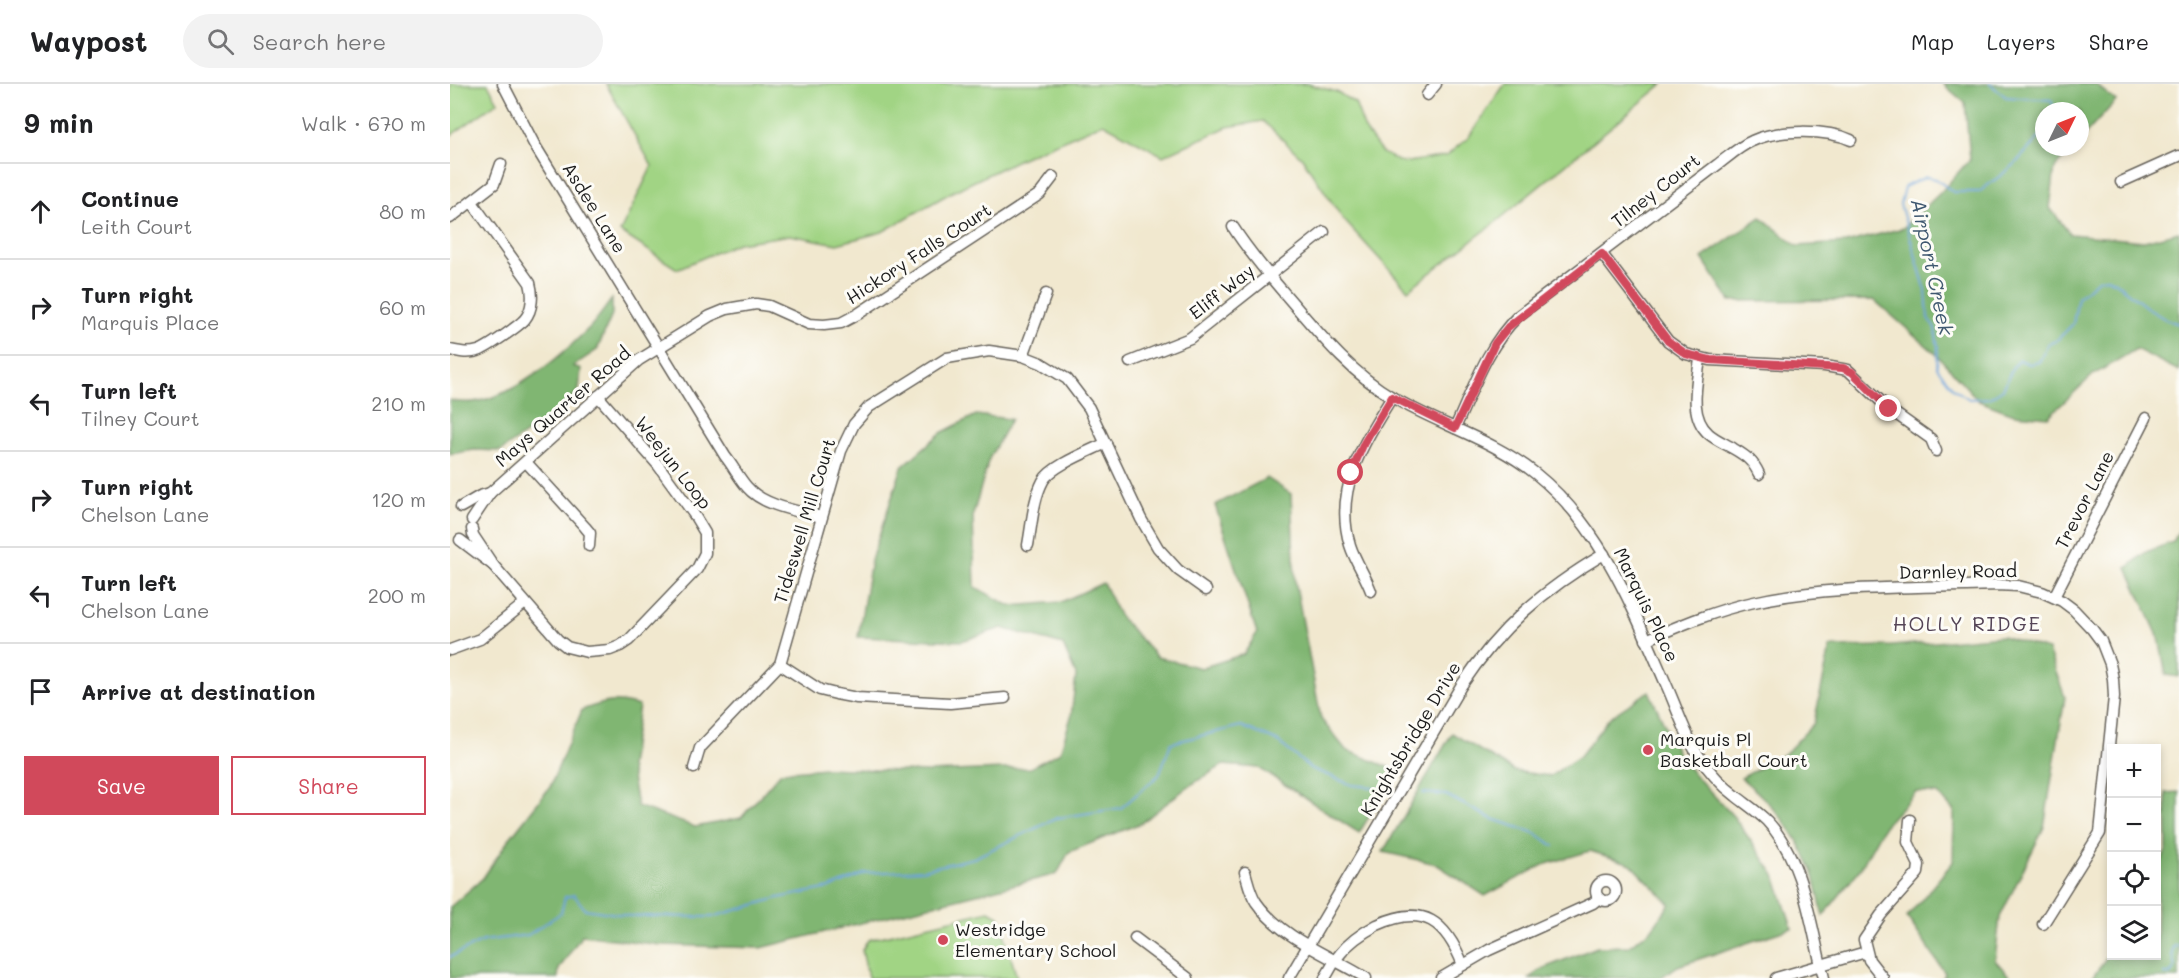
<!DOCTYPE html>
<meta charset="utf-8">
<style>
body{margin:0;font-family:Mali,sans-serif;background:#f2f2f2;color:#202124}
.controls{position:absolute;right:18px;bottom:18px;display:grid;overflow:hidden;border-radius:0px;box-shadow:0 3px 9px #0003}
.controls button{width:54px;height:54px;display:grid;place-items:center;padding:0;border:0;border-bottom:2px solid #e0e0e0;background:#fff;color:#202124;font:30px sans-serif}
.compass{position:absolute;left:1585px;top:18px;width:54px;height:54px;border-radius:50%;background:#fff;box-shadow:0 3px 9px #0003;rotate:47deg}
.stop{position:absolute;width:18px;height:18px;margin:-14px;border:4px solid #d1495b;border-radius:50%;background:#fff}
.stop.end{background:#d1495b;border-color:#fff;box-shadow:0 2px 6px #0008}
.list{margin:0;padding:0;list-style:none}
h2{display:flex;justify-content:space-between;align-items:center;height:78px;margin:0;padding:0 24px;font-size:26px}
h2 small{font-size:20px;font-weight:400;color:#757577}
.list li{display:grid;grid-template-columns:39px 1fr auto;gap:18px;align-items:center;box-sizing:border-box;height:96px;padding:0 24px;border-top:2px solid #e0e0e0}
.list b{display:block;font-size:22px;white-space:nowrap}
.list p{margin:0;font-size:20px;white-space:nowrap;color:#757577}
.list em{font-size:20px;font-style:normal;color:#757577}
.actions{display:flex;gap:12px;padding:18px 24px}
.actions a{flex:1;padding:14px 0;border:2px solid #d1495b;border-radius:0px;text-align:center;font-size:21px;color:#d1495b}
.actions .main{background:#d1495b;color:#fff}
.icon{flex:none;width:33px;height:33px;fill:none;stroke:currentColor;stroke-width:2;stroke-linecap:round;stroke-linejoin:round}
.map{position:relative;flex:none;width:1729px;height:894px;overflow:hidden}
header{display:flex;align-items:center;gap:36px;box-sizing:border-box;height:84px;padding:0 30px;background:#fff;border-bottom:2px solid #e0e0e0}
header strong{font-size:28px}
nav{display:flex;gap:33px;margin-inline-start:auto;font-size:21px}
.search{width:420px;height:54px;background:#f2f2f2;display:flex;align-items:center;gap:15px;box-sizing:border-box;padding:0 21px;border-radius:33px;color:#757577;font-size:22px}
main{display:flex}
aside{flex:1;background:#fff}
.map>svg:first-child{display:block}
.green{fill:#a1d484;stroke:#5e7850;stroke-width:1.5}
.forest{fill:#80b672;stroke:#4e6947;stroke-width:1.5}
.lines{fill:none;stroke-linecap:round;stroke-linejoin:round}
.stream{stroke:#6ca3da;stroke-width:2}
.minor-casing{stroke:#67635b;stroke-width:13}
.minor{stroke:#fff;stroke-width:10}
.route{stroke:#d1495b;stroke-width:8}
.poi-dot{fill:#d1495b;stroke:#fdfcf7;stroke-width:2}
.labels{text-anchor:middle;stroke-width:6;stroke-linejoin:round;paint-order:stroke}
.street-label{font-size:18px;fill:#1c1c1c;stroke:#fdfcf7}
.poi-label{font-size:18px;fill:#1c1c1c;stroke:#fdfcf7;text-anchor:start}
.water-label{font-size:20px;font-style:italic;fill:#405971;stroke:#fdfcf7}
.neighbourhood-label{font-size:20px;letter-spacing:1.5px;fill:#554557;stroke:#fdfcf7}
</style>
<header>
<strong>Waypost</strong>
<div class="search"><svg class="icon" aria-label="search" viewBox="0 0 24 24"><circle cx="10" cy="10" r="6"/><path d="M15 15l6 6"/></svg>Search here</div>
<nav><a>Map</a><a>Layers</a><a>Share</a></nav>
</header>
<main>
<aside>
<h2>9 min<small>Walk · 670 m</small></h2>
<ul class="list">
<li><svg class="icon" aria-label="ahead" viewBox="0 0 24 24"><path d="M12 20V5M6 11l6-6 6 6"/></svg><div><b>Continue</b><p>Leith Court</p></div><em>80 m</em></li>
<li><svg class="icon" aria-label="right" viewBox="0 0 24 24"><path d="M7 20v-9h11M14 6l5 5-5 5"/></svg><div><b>Turn right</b><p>Marquis Place</p></div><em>60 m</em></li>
<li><svg class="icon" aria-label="left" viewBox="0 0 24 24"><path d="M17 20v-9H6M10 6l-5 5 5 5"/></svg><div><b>Turn left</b><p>Tilney Court</p></div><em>210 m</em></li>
<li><svg class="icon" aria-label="right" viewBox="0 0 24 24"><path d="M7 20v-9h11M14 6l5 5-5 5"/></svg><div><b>Turn right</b><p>Chelson Lane</p></div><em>120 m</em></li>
<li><svg class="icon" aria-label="left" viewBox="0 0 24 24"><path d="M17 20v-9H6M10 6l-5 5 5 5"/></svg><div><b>Turn left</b><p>Chelson Lane</p></div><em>200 m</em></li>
<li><svg class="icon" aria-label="arrive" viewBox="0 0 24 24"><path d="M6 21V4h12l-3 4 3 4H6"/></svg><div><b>Arrive at destination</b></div></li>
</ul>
<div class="actions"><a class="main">Save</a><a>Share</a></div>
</aside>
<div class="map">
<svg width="1729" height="894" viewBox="0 0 1729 894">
<rect width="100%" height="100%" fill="#fdfcf7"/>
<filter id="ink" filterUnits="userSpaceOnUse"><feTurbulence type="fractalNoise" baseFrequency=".0167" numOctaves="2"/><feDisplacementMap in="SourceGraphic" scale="12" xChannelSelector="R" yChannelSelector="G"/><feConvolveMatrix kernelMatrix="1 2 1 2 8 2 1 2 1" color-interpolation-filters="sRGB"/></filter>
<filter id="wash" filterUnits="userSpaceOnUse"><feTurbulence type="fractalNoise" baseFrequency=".008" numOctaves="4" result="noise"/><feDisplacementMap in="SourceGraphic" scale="24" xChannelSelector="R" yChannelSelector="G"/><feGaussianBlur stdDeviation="1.35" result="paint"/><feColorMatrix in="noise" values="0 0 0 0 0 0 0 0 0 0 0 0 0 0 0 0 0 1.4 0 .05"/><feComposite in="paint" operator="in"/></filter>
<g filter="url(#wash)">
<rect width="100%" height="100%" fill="#f1e8cf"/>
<g class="green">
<path d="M 0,0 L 38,0 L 48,18 L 0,52 Z"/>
<path d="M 156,0 L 858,0 L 887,8 L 905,19 L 915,46 L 932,69 L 952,79 L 996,72 L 1018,54 L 1055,0 L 1213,0 L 1046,138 L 958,206 L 893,135 L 852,74 L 813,37 L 777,43 L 713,72 L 653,39 L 572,74 L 502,108 L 432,148 L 387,160 L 340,151 L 288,159 L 227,185 L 170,148 L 202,82 Z"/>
<path d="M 539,827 L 549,832 L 567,894 L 418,894 L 412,866 L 418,856 Z"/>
</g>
<g class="forest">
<path d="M 1493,0 L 1645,0 L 1666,17 L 1630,56 L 1630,27 L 1594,27 L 1594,63 L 1624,63 L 1605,83 L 1600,124 L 1620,150 L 1694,157 L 1729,148 L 1729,287 L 1686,265 L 1643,291 L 1598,333 L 1564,330 L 1529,317 L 1486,270 L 1424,216 L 1280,217 L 1252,174 L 1311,133 L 1347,162 L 1396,159 L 1453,144 L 1491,108 L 1520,75 L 1515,19 Z"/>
<path d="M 162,215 L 162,231 L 147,266 L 123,282 L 131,285 L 129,306 L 119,317 L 101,332 L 51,367 L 24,366 L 0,370 L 0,316 C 45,330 106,277 136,247 C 146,238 154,225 162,215 Z"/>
<path d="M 526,331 L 561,335 L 539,375 L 523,431 L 525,503 L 560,522 L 611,518 L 653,499 L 670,533 L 707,573 L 751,584 L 794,570 L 807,549 L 765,421 L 817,394 L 841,410 L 845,496 L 871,635 L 896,666 L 948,687 L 909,749 L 809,684 L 773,681 L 739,702 L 691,739 L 619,768 L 607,790 L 311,864 L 211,861 L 132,851 L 109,885 L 108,894 L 0,894 L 0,823 L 33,794 L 60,754 L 100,703 L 132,626 C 156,617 164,615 189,622 L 180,682 L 187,722 L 245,743 L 291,734 L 331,688 L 375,684 L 477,688 L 580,684 L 610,668 L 621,633 L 626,591 L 613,561 L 552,544 L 512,557 L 408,553 L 421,476 L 452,383 L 491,349 Z"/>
<path d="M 1729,446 L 1729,593 L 1716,591 L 1709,554 L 1677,484 L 1696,468 L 1723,458 Z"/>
<path d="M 1552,552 L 1598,566 L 1615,613 L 1594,743 L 1550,833 L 1545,876 L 1561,894 L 1493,894 L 1495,889 L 1457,833 L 1503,778 L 1504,727 L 1488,710 L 1466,708 L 1434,742 L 1410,785 L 1373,832 C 1369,817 1367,800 1362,786 C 1346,747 1323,720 1291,694 L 1336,669 L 1364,639 L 1380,563 L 1442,562 Z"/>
<path d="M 1199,607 L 1231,676 L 1284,733 L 1325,791 L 1342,844 L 1228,882 L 1210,894 L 1079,894 L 1094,884 L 1147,863 L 1179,862 L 1201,846 L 1220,820 L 1181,780 L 1140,767 L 1093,781 L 1035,812 L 986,780 L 933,768 L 1002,649 L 1064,687 L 1100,692 L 1130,672 L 1159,634 Z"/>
<path d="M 1729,708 L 1729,894 L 1642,894 L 1661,867 L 1662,872 L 1706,872 L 1707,786 L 1717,765 L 1716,709 Z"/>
</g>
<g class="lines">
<g class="stream">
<path d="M 1540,0 L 1556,13 L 1601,16 L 1605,27"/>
<path d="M 1594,48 L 1563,82 L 1529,108 L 1503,108 L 1486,95 L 1476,93 L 1454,103 L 1450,120 L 1476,207 L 1478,234 L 1485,245 L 1488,264 L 1487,283 L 1504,305 L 1519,315 L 1539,314 L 1553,305 L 1563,283 L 1570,276 L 1579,280 L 1589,278 L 1598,260 L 1606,257 L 1623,240 L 1628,213 L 1649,195 L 1657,194 L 1664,197 L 1700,226 L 1715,235 L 1729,240"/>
<path d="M 973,709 L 996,711 L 1040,734 L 1085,749 L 1104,762"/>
<path d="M 0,873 L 33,857 L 78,851 L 111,829 L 115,813 L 124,811 L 135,825 L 180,832 L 262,833 L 328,814 L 380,804 L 416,789 L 472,786 L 524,774 L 607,734 L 671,724 L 709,691 L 721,659 L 791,642 L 827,657 L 860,684 L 902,701 L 923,703"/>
<path d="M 1714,890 L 1720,890 L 1725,884 L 1722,870 L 1723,863 L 1729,861"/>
</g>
</g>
</g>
<g filter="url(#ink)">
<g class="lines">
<defs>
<g id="minor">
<path d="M 53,0 L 84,60 L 275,372 C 283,382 289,394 297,403 C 313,422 348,427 371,433"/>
<path d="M 977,11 L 986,0"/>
<path d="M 1671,98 L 1729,72"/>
<path d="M 0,134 L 44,100 L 51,80"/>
<path d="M 783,143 C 798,167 817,189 835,210 C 868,248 898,287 942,313 C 989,341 1043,355 1086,390 C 1152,443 1183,525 1216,600 C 1226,622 1234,647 1246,668 C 1257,685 1270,700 1286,712 C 1296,720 1307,727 1317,737 C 1354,776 1361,843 1374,894"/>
<path d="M 1152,170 L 1218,257 L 1236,270 L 1260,276 L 1375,282 L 1398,286 L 1439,325 L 1481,355 L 1486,367"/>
<path d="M 0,266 C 10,268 18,270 28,267 C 36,265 70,241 75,235 C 83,225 83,210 80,199 L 22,118"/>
<path d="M 573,272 L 596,210"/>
<path d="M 1250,275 C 1247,299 1238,332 1259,350 C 1266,356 1276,360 1284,365 C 1296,372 1303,377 1309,390"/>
<path d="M 680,278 L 740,254 L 874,148"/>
<path d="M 1005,344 C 1023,305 1037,262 1068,232 L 1267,81 C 1278,73 1290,62 1302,57 C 1328,45 1376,45 1401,56"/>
<path d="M 76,378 L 135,443 L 140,449 L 139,462"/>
<path d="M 40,409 L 189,276 L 260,232 L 277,225 L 306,220 L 319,222 L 359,240 L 374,241 L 391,239 L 408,230 L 590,110 L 603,93"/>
<path d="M 11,423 L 30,412 L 40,409 L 22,436"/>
<path d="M 10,456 L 43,481 L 23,451 L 22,445"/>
<path d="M 578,461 C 582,440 583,416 593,397 C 601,382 640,367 656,359"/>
<path d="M 43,481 L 108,556 L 117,563 L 137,568 L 160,566 L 170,562 L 179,556 L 247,485 L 255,469 L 255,449 L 243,429 L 208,381 L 148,312"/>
<path d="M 921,507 C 915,491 905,477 900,461 C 883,406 914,358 942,313"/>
<path d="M 1604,513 L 1696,334"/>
<path d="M 1196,556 C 1231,541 1266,526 1304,518 C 1379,501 1470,504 1547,501 L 1568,502 L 1592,508 L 1612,517 L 1624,526 L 1642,545 L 1651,557 L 1660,580 L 1663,595 L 1664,613 L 1650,749 L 1593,840"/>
<path d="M 0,566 L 30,555 L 75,519"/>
<path d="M 330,580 L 370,606 L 386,610 L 407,614 L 500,619 L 555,614"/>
<path d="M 244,684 L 250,664 L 330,580 L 391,367 L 404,340 L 419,323 L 497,274 L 539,267 L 573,272 L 591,279 L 617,295 L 639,324 L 691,435 L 708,464 L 728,486 L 756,506"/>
<path d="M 795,788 C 798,798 800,809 806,818 C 832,855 879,871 916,894"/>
<circle cx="1156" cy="807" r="10"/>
<path d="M 685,854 L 738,894"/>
<path d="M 839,894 L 1011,602 C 1050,543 1093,506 1154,470"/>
<path d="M 875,894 C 880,886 884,877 890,870 C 899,858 914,848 927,841 C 974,819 996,838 1013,881"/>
<path d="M 991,894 L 1039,866 L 1143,819 L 1149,814"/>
<path d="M 1326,894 L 1416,868"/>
<path d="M 1433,894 L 1419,876 L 1414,856 L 1431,831 L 1468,789 L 1469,781 L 1458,758 L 1460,736"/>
</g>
</defs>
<use href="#minor" class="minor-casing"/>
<use href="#minor" class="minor"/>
</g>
</g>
<g class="lines" filter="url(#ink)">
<path class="route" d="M 901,389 L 914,359 L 942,313 L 1005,344 L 1045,259 L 1058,243 L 1152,170 L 1218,257 L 1236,270 L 1260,276 L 1393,284 L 1402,288 L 1439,325"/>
</g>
<g class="poi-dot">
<circle cx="1198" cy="666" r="6"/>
<circle cx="493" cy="856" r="6"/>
</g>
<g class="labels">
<g class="street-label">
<text transform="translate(1206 107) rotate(-38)" y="6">Tilney Court</text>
<text transform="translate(144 124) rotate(58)" y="6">Asdee Lane</text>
<text transform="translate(469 170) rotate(-33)" y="6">Hickory Falls Court</text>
<text transform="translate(772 208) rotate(-38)" y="6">Eliff Way</text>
<text transform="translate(113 323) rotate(-41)" y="6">Mays Quarter Road</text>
<text transform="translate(223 379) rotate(52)" y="6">Weejun Loop</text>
<text transform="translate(1635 416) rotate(-63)" y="6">Trevor Lane</text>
<text transform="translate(355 437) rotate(-73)" y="6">Tideswell Mill Court</text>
<text transform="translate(1508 488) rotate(-1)" y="6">Darnley Road</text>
<text transform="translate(1196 521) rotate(64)" y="6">Marquis Place</text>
<text transform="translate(961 655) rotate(-59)" y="6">Knightsbridge Drive</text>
</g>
<g class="poi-label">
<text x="1210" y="662">Marquis Pl<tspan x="1210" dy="21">Basketball Court</tspan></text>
<text x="505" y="852">Westridge<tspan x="505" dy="21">Elementary School</tspan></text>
</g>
<g class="water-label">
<text transform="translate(1482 183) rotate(78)" y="7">Airport Creek</text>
</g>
<g class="neighbourhood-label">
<text x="1517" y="547">HOLLY RIDGE</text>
</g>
</g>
</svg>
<div class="controls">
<button>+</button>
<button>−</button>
<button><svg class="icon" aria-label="locate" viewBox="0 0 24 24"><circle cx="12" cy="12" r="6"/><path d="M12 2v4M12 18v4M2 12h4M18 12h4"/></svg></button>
<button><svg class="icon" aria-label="layers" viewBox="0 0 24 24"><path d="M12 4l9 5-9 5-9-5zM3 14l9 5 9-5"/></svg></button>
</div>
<svg class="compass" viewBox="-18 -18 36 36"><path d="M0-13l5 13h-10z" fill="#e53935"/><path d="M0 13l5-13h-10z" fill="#757577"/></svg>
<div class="stop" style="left:901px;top:389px"></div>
<div class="stop end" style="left:1439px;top:325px"></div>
</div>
</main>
